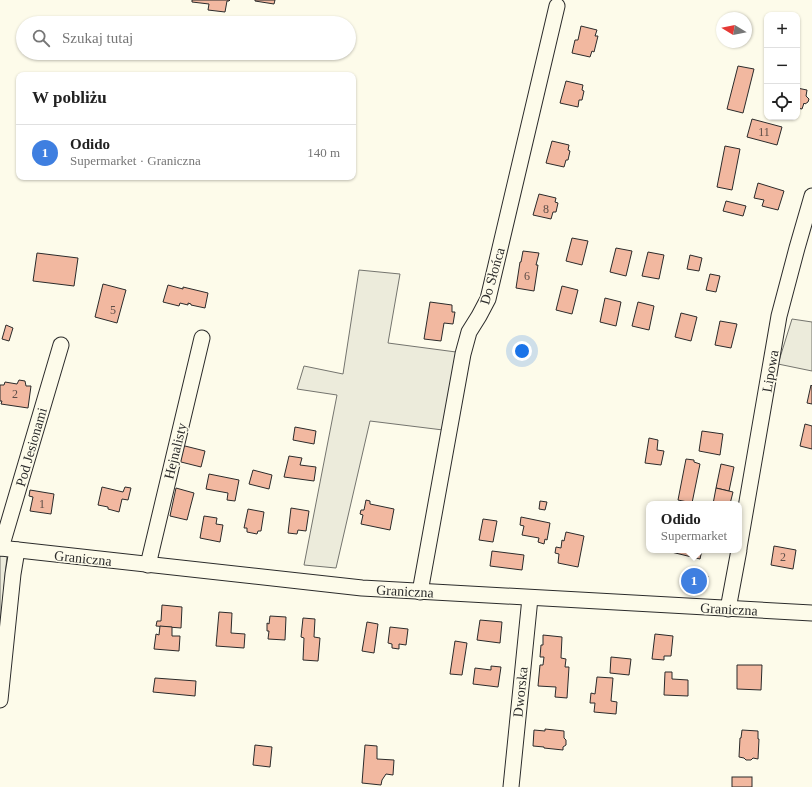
<!DOCTYPE html>
<html lang="pl">
<meta charset="utf-8">
<style>
body{margin:0;font-family:Georgia,serif;background:#f2f2f2;color:#222}
.controls{position:absolute;right:12px;top:12px;display:grid;overflow:hidden;border-radius:8px;box-shadow:0 1px 3px #0004}
.controls button{width:36px;height:36px;display:grid;place-items:center;padding:0;border:0;border-bottom:1px solid #e0e0e0;background:#fff;color:#222;font:20px sans-serif}
.compass{position:absolute;left:716px;top:12px;width:36px;height:36px;border-radius:50%;background:#fff;box-shadow:0 1px 3px #0004;rotate:280deg}
.you{position:absolute;left:522px;top:351px;width:14px;height:14px;margin:-10px;border:3px solid #fff;border-radius:50%;background:#1a73e8;box-shadow:0 0 0 6px #1a73e833}
.badge{display:grid;place-items:center;width:26px;height:26px;border-radius:50%;background:#c62828;color:#fff;font-size:13px;font-weight:700}
.pin{position:absolute;translate:-50% -50%;border:2px solid #fff;box-shadow:0 1px 4px #0006}
.popup{position:absolute;left:646px;top:501px;width:96px;height:52px;box-sizing:border-box;display:grid;place-content:center;border-radius:8px;background:#fff;filter:drop-shadow(0 1px 3px #0005);font-size:13px;white-space:nowrap;color:#767676}
.popup b{font-size:15px;color:#222}
.popup::after{content:'';position:absolute;left:50%;top:100%;margin-left:-8px;border:8px solid transparent;border-top-color:#fff}
.list{margin:0;padding:0;list-style:none}
h2{display:flex;justify-content:space-between;align-items:center;height:52px;margin:0;padding:0 16px;font-size:17px}
h2 small{font-size:13px;font-weight:400;color:#767676}
.list li{display:grid;grid-template-columns:26px 1fr auto;gap:12px;align-items:center;box-sizing:border-box;height:56px;padding:0 16px;border-top:1px solid #e0e0e0}
.list b{display:block;font-size:15px;white-space:nowrap}
.list p{margin:0;font-size:13px;white-space:nowrap;color:#767676}
.list em{font-size:13px;font-style:normal;color:#767676}
.icon{flex:none;width:22px;height:22px;fill:none;stroke:currentColor;stroke-width:2;stroke-linecap:round;stroke-linejoin:round}
.map{position:relative;flex:none;width:812px;height:787px;overflow:hidden}
.search{position:absolute;background:#fff;box-shadow:0 1px 3px #0004;left:16px;top:16px;width:340px;height:44px;display:flex;align-items:center;gap:10px;box-sizing:border-box;padding:0 14px;border-radius:22px;color:#767676;font-size:15px}
.panel{position:absolute;background:#fff;box-shadow:0 1px 3px #0004;left:16px;top:72px;width:340px;height:108px;border-radius:8px}
.map>svg:first-child{display:block}
.green{fill:#ecebdb;stroke:#74746e}
.building{fill:#f2b8a0;stroke:#2b2b2b}
.lines{fill:none;stroke-linecap:round;stroke-linejoin:round}
.minor-casing{stroke:#2b2b2b;stroke-width:17}
.minor{stroke:#fdfbea;stroke-width:15}
.labels{text-anchor:middle;stroke-width:3;stroke-linejoin:round;paint-order:stroke}
.number-label{font-size:12px;fill:#5d4e48}
.street-label{font-size:14px;fill:#2b2b2b;stroke:#fdfbea}
</style>
<div class="map">
<svg width="812" height="787" viewBox="0 0 812 787">
<rect width="100%" height="100%" fill="#fdfbea"/>
<g class="green">
<path d="M 359,270 L 400,274 L 388,343 L 456,352 L 443,430 L 370,421 L 336,568 L 304,565 L 337,395 L 297,389 L 304,366 L 343,374 Z"/>
<path d="M 792,319 L 812,322 L 812,371 L 778,364 Z"/>
<path d="M 0,555 L 7,556 L 0,631 Z"/>
</g>
<g class="building">
<path d="M 192,0 L 230,0 L 229,1 L 227,1 L 225,12 L 208,10 L 209,4 L 192,2 Z"/>
<path d="M 255,0 L 275,0 L 274,4 L 255,1 Z"/>
<path d="M 581,26 L 597,30 L 595,36 L 598,36 L 594,52 L 592,51 L 590,57 L 572,53 L 575,40 L 578,40 Z"/>
<path d="M 738,66 L 754,69 L 743,113 L 727,109 Z"/>
<path d="M 566,81 L 583,85 L 582,90 L 584,91 L 582,100 L 579,100 L 578,107 L 560,103 Z"/>
<path d="M 797,88 L 807,90 L 806,96 L 809,99 L 808,102 L 805,104 L 804,103 L 802,109 L 797,108 Z"/>
<path d="M 752,119 L 782,127 L 777,145 L 747,137 Z"/>
<path d="M 552,141 L 569,145 L 568,150 L 570,151 L 568,160 L 566,160 L 564,167 L 546,163 Z"/>
<path d="M 725,146 L 740,149 L 732,190 L 717,187 Z"/>
<path d="M 758,183 L 784,191 L 778,210 L 762,206 L 764,200 L 754,198 Z"/>
<path d="M 539,194 L 556,198 L 555,202 L 558,203 L 556,212 L 553,212 L 551,219 L 533,215 Z"/>
<path d="M 726,201 L 746,206 L 743,216 L 723,211 Z"/>
<path d="M 572,238 L 588,241 L 582,265 L 566,261 Z"/>
<path d="M 616,248 L 632,251 L 626,276 L 610,272 Z"/>
<path d="M 523,251 L 539,253 L 536,265 L 538,265 L 534,291 L 516,288 L 520,262 L 521,262 Z"/>
<path d="M 648,252 L 664,255 L 659,279 L 642,276 Z"/>
<path d="M 37,253 L 78,258 L 74,286 L 33,281 Z"/>
<path d="M 690,255 L 702,258 L 699,271 L 687,269 Z"/>
<path d="M 710,274 L 720,276 L 716,292 L 706,290 Z"/>
<path d="M 103,284 L 126,290 L 117,323 L 95,317 Z"/>
<path d="M 168,285 L 183,289 L 183,287 L 208,293 L 205,308 L 191,305 L 191,304 L 188,303 L 188,305 L 180,303 L 179,306 L 163,302 Z"/>
<path d="M 562,286 L 578,290 L 572,314 L 556,310 Z"/>
<path d="M 605,298 L 621,302 L 616,326 L 600,322 Z"/>
<path d="M 430,302 L 452,305 L 452,312 L 455,312 L 453,324 L 444,323 L 441,341 L 424,339 Z"/>
<path d="M 638,302 L 654,306 L 649,330 L 632,326 Z"/>
<path d="M 681,313 L 697,317 L 691,341 L 675,337 Z"/>
<path d="M 720,321 L 737,324 L 731,348 L 715,345 Z"/>
<path d="M 6,325 L 13,328 L 9,341 L 2,339 Z"/>
<path d="M 19,380 L 25,381 L 26,386 L 31,386 L 28,408 L 1,404 L 2,401 L 0,401 L 0,385 L 4,385 L 5,382 L 17,384 Z"/>
<path d="M 811,385 L 812,386 L 812,404 L 807,403 Z"/>
<path d="M 805,424 L 812,426 L 812,449 L 800,446 Z"/>
<path d="M 295,427 L 316,431 L 314,444 L 293,440 Z"/>
<path d="M 702,431 L 723,434 L 720,455 L 699,451 Z"/>
<path d="M 649,438 L 658,440 L 657,450 L 664,451 L 661,465 L 645,463 Z"/>
<path d="M 181,445 L 205,451 L 201,467 L 177,461 Z"/>
<path d="M 289,456 L 302,458 L 300,465 L 316,467 L 314,481 L 284,477 Z"/>
<path d="M 686,459 L 694,460 L 694,462 L 700,464 L 692,503 L 678,500 Z"/>
<path d="M 721,464 L 734,467 L 729,491 L 716,488 Z"/>
<path d="M 253,470 L 272,475 L 269,489 L 249,484 Z"/>
<path d="M 209,474 L 239,480 L 235,501 L 227,500 L 228,493 L 206,489 Z"/>
<path d="M 102,487 L 123,492 L 125,487 L 131,488 L 128,500 L 122,499 L 119,512 L 108,509 L 108,507 L 98,505 Z"/>
<path d="M 176,488 L 194,493 L 187,520 L 170,516 Z"/>
<path d="M 716,488 L 733,492 L 730,504 L 713,504 Z"/>
<path d="M 30,490 L 54,494 L 51,514 L 30,511 L 33,497 L 29,496 Z"/>
<path d="M 366,500 L 370,501 L 370,504 L 394,509 L 390,530 L 361,524 L 363,515 L 360,514 L 361,510 L 364,510 Z"/>
<path d="M 540,501 L 547,502 L 545,510 L 539,509 Z"/>
<path d="M 291,508 L 309,511 L 306,531 L 298,530 L 297,534 L 288,533 Z"/>
<path d="M 248,509 L 264,512 L 261,531 L 258,531 L 257,534 L 247,532 L 247,528 L 244,528 Z"/>
<path d="M 204,516 L 217,518 L 216,524 L 223,525 L 220,542 L 200,538 Z"/>
<path d="M 521,517 L 550,523 L 547,540 L 545,539 L 544,544 L 538,542 L 539,538 L 522,535 L 524,526 L 520,525 Z"/>
<path d="M 483,519 L 497,521 L 493,542 L 479,540 Z"/>
<path d="M 566,532 L 584,536 L 578,567 L 558,563 L 559,554 L 555,553 L 556,547 L 561,548 L 562,540 L 564,541 Z"/>
<path d="M 774,546 L 796,550 L 793,569 L 771,565 Z"/>
<path d="M 663,550 L 702,550 L 700,559 Z"/>
<path d="M 492,551 L 524,555 L 522,570 L 490,566 Z"/>
<path d="M 696,573 L 708,576 L 704,590 L 681,585 L 683,574 L 695,576 Z"/>
<path d="M 162,605 L 182,607 L 181,628 L 156,626 L 157,621 L 161,621 Z"/>
<path d="M 219,612 L 232,613 L 231,633 L 245,634 L 244,648 L 216,646 Z"/>
<path d="M 270,616 L 286,617 L 285,640 L 268,639 L 269,631 L 267,631 L 267,623 L 269,624 Z"/>
<path d="M 303,618 L 315,619 L 314,637 L 320,638 L 318,661 L 303,660 L 304,638 L 301,637 Z"/>
<path d="M 480,620 L 502,622 L 500,643 L 477,640 Z"/>
<path d="M 367,622 L 378,624 L 374,653 L 362,651 Z"/>
<path d="M 160,626 L 172,627 L 172,636 L 180,636 L 179,651 L 154,649 L 156,634 L 159,635 Z"/>
<path d="M 390,627 L 408,629 L 406,645 L 399,644 L 399,649 L 392,648 L 392,644 L 388,643 Z"/>
<path d="M 655,634 L 673,636 L 671,656 L 664,656 L 664,660 L 652,659 Z"/>
<path d="M 543,635 L 562,637 L 561,658 L 566,659 L 565,667 L 569,667 L 567,698 L 555,697 L 556,687 L 538,686 L 540,665 L 543,665 L 544,657 L 540,657 L 541,645 L 543,645 Z"/>
<path d="M 455,641 L 467,643 L 462,675 L 450,674 Z"/>
<path d="M 611,657 L 631,659 L 629,675 L 610,673 Z"/>
<path d="M 737,665 L 762,665 L 761,690 L 737,689 Z"/>
<path d="M 491,666 L 501,667 L 498,687 L 473,684 L 475,668 L 491,670 Z"/>
<path d="M 665,672 L 672,672 L 672,679 L 688,680 L 688,696 L 664,695 Z"/>
<path d="M 597,677 L 613,678 L 611,701 L 617,702 L 616,714 L 594,712 L 595,703 L 590,703 L 591,693 L 595,694 Z"/>
<path d="M 155,678 L 196,681 L 195,696 L 153,692 Z"/>
<path d="M 545,729 L 564,731 L 564,738 L 566,740 L 566,745 L 563,747 L 563,750 L 544,748 L 544,747 L 533,746 L 534,730 L 545,731 Z"/>
<path d="M 742,730 L 758,731 L 758,739 L 759,739 L 758,759 L 753,758 L 751,760 L 746,760 L 744,758 L 739,757 L 740,738 L 741,738 Z"/>
<path d="M 255,745 L 272,747 L 270,767 L 253,765 Z"/>
<path d="M 365,745 L 377,746 L 377,759 L 394,760 L 393,775 L 386,774 L 382,780 L 381,785 L 362,783 Z"/>
<rect x="732" y="777" width="20" height="10"/>
</g>
<g class="lines">
<defs>
<g id="minor">
<path d="M 0,548 L 362,588 L 812,613"/>
<path d="M 1,548 L 61,345"/>
<path d="M 739,548 L 779,316 L 797,248 L 812,196"/>
<path d="M 148,565 L 202,338"/>
<path d="M 420,592 L 463,354 L 469,332 L 479,316 L 488,299 L 557,6"/>
<path d="M 728,609 L 739,550"/>
<path d="M 0,700 L 13,574 L 17,550"/>
<path d="M 511,787 L 530,598"/>
</g>
</defs>
<use href="#minor" class="minor-casing"/>
<use href="#minor" class="minor"/>
</g>
<g class="labels">
<g class="number-label">
<text x="764" y="136">11</text>
<text x="546" y="213">8</text>
<text x="527" y="280">6</text>
<text x="113" y="314">5</text>
<text x="15" y="398">2</text>
<text x="42" y="508">1</text>
<text x="783" y="561">2</text>
</g>
<g class="street-label">
<text transform="translate(492 276) rotate(-74)" y="5">Do Słońca</text>
<text transform="translate(770 371) rotate(-80)" y="5">Lipowa</text>
<text transform="translate(31 447) rotate(-74)" y="5">Pod Jesionami</text>
<text transform="translate(175 451) rotate(-76)" y="5">Hejnalisty</text>
<text transform="translate(83 558) rotate(6)" y="5">Graniczna</text>
<text transform="translate(405 591) rotate(3)" y="5">Graniczna</text>
<text transform="translate(729 609) rotate(3)" y="5">Graniczna</text>
<text transform="translate(520 692) rotate(-84)" y="5">Dworska</text>
</g>
</g>
</svg>
<div class="controls">
<button>+</button>
<button>−</button>
<button><svg class="icon" aria-label="locate" viewBox="0 0 24 24"><circle cx="12" cy="12" r="6"/><path d="M12 2v4M12 18v4M2 12h4M18 12h4"/></svg></button>
</div>
<svg class="compass" viewBox="-18 -18 36 36"><path d="M0-13l5 13h-10z" fill="#e53935"/><path d="M0 13l5-13h-10z" fill="#767676"/></svg>
<div class="you"></div>
<div class="pin badge" style="left:694px;top:581px;background:#3f7fe0">1</div>
<div class="popup"><b>Odido</b>Supermarket</div>
<div class="search"><svg class="icon" aria-label="search" viewBox="0 0 24 24"><circle cx="10" cy="10" r="6"/><path d="M15 15l6 6"/></svg>Szukaj tutaj</div>
<section class="panel">
<h2>W pobliżu<small></small></h2>
<ul class="list">
<li><span class="badge" style="background:#3f7fe0">1</span><div><b>Odido</b><p>Supermarket · Graniczna</p></div><em>140 m</em></li>
</ul>
</section>
</div>
